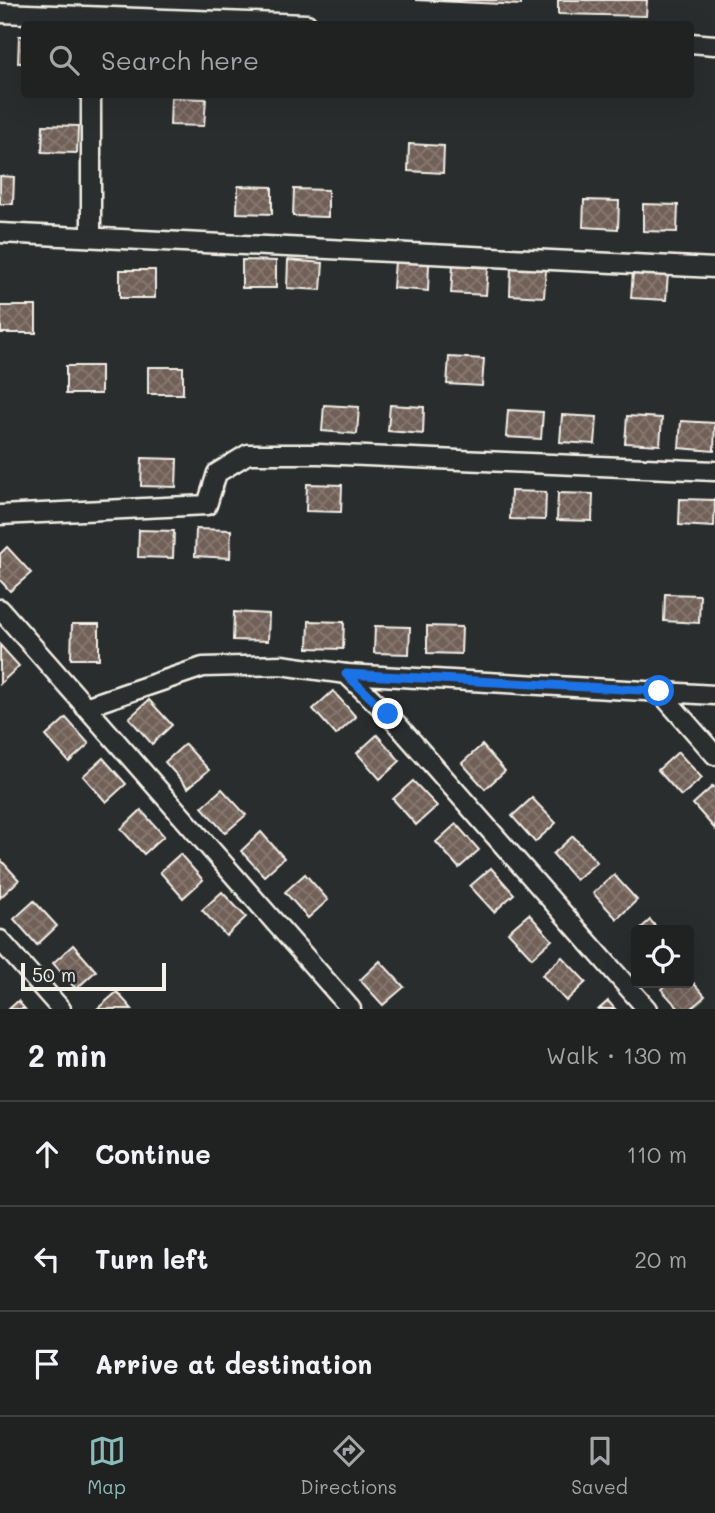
<!DOCTYPE html>
<meta charset="utf-8">
<style>
body{margin:0;font-family:Mali,sans-serif;background:#282a2a;color:#f1f3f6}
.controls{position:absolute;right:21px;bottom:21px;display:grid;overflow:hidden;border-radius:7px;box-shadow:0 7px 28px #0002}
.controls button{width:63px;height:63px;display:grid;place-items:center;padding:0;border:0;border-bottom:2px solid #3d3f40;background:#202222;color:#f1f3f6;font:35px sans-serif}
.scale{position:absolute;left:21px;bottom:18px;width:145px;box-sizing:border-box;padding-left:7px;border:4px solid #f4f1e8;border-top:0;font-size:19px;line-height:24px;white-space:nowrap;color:#f4f1e8;-webkit-text-stroke:5px #2a2d2e;paint-order:stroke}
.stop{position:absolute;width:21px;height:21px;margin:-16px;border:5px solid #1a73e8;border-radius:50%;background:#fff}
.stop.end{background:#1a73e8;border-color:#fff;box-shadow:0 2px 7px #0008}
.list{margin:0;padding:0;list-style:none}
h2{display:flex;justify-content:space-between;align-items:center;height:91px;margin:0;padding:0 28px;font-size:30px}
h2 small{font-size:23px;font-weight:400;color:#a2a4a5}
.list li{display:grid;grid-template-columns:46px 1fr auto;gap:21px;align-items:center;box-sizing:border-box;height:105px;padding:0 28px;border-top:2px solid #3d3f40}
.list b{display:block;font-size:26px;white-space:nowrap}
.list em{font-size:23px;font-style:normal;color:#a2a4a5}
.icon{flex:none;width:38px;height:38px;fill:none;stroke:currentColor;stroke-width:2;stroke-linecap:round;stroke-linejoin:round}
.map{position:relative;flex:none;width:715px;height:1009px;overflow:hidden}
.search{position:absolute;background:#202222;box-shadow:0 7px 28px #0002;left:21px;right:21px;top:21px;height:77px;display:flex;align-items:center;gap:18px;box-sizing:border-box;padding:0 24px;border-radius:7px;color:#a2a4a5;font-size:26px}
.sheet{height:406px;background:#202222}
nav{display:flex;justify-content:space-around;align-items:center;box-sizing:border-box;height:98px;border-top:2px solid #3d3f40;background:#202222;font-size:19px;color:#a2a4a5}
nav a{display:grid;justify-items:center;gap:4px}
nav .on{color:#8bbbb9}
.map>svg:first-child{display:block}
.building{fill:url(#building-cross-hatch);stroke:#f4f1e8;stroke-width:2}
.lines{fill:none;stroke-linecap:round;stroke-linejoin:round}
.minor-casing{stroke:#f4f1e8;stroke-width:23}
.minor{stroke:#2a2d2e;stroke-width:18}
.route{stroke:#1a73e8;stroke-width:9}
</style>
<div class="map">
<svg width="715" height="1009" viewBox="0 0 715 1009">
<defs>
<pattern id="building-cross-hatch" width="8" height="8" patternUnits="userSpaceOnUse" patternTransform="scale(1.75)"><rect width="8" height="8" fill="#716159"/><path d="M0 0l8 8M0 8l8-8" fill="none" stroke="#867871"/></pattern>
</defs>
<rect width="100%" height="100%" fill="#2a2d2e"/>
<filter id="ink" filterUnits="userSpaceOnUse"><feTurbulence type="fractalNoise" baseFrequency=".0143" numOctaves="2"/><feDisplacementMap in="SourceGraphic" scale="14" xChannelSelector="R" yChannelSelector="G"/><feConvolveMatrix kernelMatrix="1 2 1 2 8 2 1 2 1" color-interpolation-filters="sRGB"/></filter>
<g filter="url(#ink)">
<g class="building">
<path d="M 415,0 L 521,0 L 521,5 Z"/>
<path d="M 558,0 L 647,0 L 646,16 L 558,14 Z"/>
<path d="M 19,36 L 24,36 L 24,63 L 18,63 Z"/>
<path d="M 171,98 L 206,99 L 204,126 L 170,125 Z"/>
<path d="M 43,125 L 78,126 L 77,153 L 42,152 Z"/>
<path d="M 409,144 L 444,146 L 443,173 L 408,171 Z"/>
<path d="M 0,176 L 14,177 L 13,204 L 0,204 Z"/>
<path d="M 238,186 L 272,187 L 272,214 L 237,213 Z"/>
<path d="M 294,189 L 328,190 L 328,217 L 293,216 Z"/>
<path d="M 584,200 L 619,201 L 618,229 L 583,227 Z"/>
<path d="M 643,204 L 678,205 L 677,232 L 643,231 Z"/>
<path d="M 242,260 L 276,261 L 276,288 L 242,288 Z"/>
<path d="M 288,260 L 323,263 L 321,290 L 287,288 Z"/>
<path d="M 395,261 L 429,264 L 428,291 L 393,288 Z"/>
<path d="M 453,265 L 488,268 L 486,295 L 451,293 Z"/>
<path d="M 511,267 L 546,270 L 544,297 L 510,295 Z"/>
<rect x="120" y="270" width="35" height="28"/>
<path d="M 633,271 L 668,273 L 666,300 L 631,298 Z"/>
<rect x="1" y="306" width="35" height="27"/>
<path d="M 449,357 L 484,359 L 482,386 L 447,384 Z"/>
<rect x="66" y="366" width="35" height="28"/>
<rect x="148" y="367" width="35" height="27"/>
<path d="M 324,405 L 359,407 L 357,434 L 322,431 Z"/>
<path d="M 390,405 L 424,407 L 423,434 L 388,431 Z"/>
<path d="M 508,410 L 543,412 L 541,439 L 506,437 Z"/>
<path d="M 562,415 L 597,417 L 595,444 L 560,442 Z"/>
<path d="M 627,416 L 662,418 L 660,445 L 625,443 Z"/>
<path d="M 681,421 L 715,423 L 714,451 L 679,448 Z"/>
<path d="M 142,458 L 177,459 L 176,487 L 141,486 Z"/>
<path d="M 307,484 L 342,485 L 341,512 L 306,511 Z"/>
<path d="M 511,491 L 546,492 L 545,520 L 510,519 Z"/>
<path d="M 558,493 L 593,494 L 592,521 L 557,520 Z"/>
<path d="M 680,499 L 715,500 L 714,527 L 679,525 Z"/>
<path d="M 196,529 L 231,530 L 230,558 L 195,556 Z"/>
<path d="M 139,530 L 174,531 L 173,558 L 138,557 Z"/>
<path d="M 7,547 L 31,573 L 10,591 L 0,580 L 0,554 Z"/>
<path d="M 665,594 L 700,595 L 699,623 L 664,621 Z"/>
<path d="M 234,612 L 269,614 L 268,641 L 233,640 Z"/>
<path d="M 309,621 L 344,622 L 343,649 L 308,648 Z"/>
<path d="M 72,624 L 99,624 L 99,659 L 71,659 Z"/>
<path d="M 375,626 L 410,627 L 409,654 L 374,653 Z"/>
<path d="M 427,626 L 462,627 L 461,654 L 427,653 Z"/>
<path d="M 0,645 L 19,666 L 0,684 Z"/>
<path d="M 333,691 L 356,717 L 336,735 L 313,709 Z"/>
<path d="M 149,700 L 172,725 L 152,744 L 129,718 Z"/>
<path d="M 66,718 L 89,744 L 69,762 L 46,736 Z"/>
<path d="M 377,735 L 400,761 L 380,779 L 357,753 Z"/>
<path d="M 185,744 L 209,770 L 188,788 L 165,762 Z"/>
<path d="M 482,745 L 505,771 L 485,789 L 462,763 Z"/>
<path d="M 678,752 L 702,778 L 681,796 L 658,770 Z"/>
<path d="M 103,758 L 126,784 L 106,802 L 83,776 Z"/>
<path d="M 413,781 L 437,806 L 416,825 L 393,799 Z"/>
<path d="M 713,786 L 715,788 L 715,829 L 693,804 Z"/>
<path d="M 222,789 L 246,815 L 225,833 L 202,807 Z"/>
<path d="M 532,798 L 556,823 L 535,842 L 512,816 Z"/>
<path d="M 141,810 L 164,836 L 144,854 L 121,829 Z"/>
<path d="M 456,824 L 479,850 L 459,868 L 436,842 Z"/>
<path d="M 261,832 L 284,858 L 264,876 L 241,851 Z"/>
<path d="M 573,836 L 597,862 L 576,880 L 553,854 Z"/>
<path d="M 180,854 L 203,880 L 183,898 L 160,872 Z"/>
<path d="M 0,859 L 19,880 L 0,898 Z"/>
<path d="M 491,868 L 514,894 L 494,912 L 470,886 Z"/>
<path d="M 305,874 L 328,900 L 308,918 L 285,892 Z"/>
<path d="M 614,875 L 637,900 L 617,919 L 593,893 Z"/>
<path d="M 222,892 L 246,917 L 226,936 L 202,910 Z"/>
<path d="M 34,901 L 57,926 L 37,945 L 14,919 Z"/>
<path d="M 529,914 L 552,940 L 532,958 L 508,932 Z"/>
<path d="M 650,920 L 659,930 L 639,930 Z"/>
<path d="M 73,945 L 96,971 L 76,989 L 53,963 Z"/>
<path d="M 562,957 L 586,982 L 566,1001 L 542,975 Z"/>
<path d="M 380,961 L 404,987 L 383,1005 L 360,980 Z"/>
<path d="M 689,978 L 705,996 L 691,1009 L 679,1009 L 661,989 L 668,983 L 689,983 Z"/>
<path d="M 117,992 L 132,1009 L 97,1009 Z"/>
<path d="M 18,1001 L 25,1009 L 9,1009 Z"/>
<path d="M 608,1001 L 615,1009 L 599,1009 Z"/>
</g>
<g class="lines">
<defs>
<g id="minor">
<path d="M 0,13 L 307,24"/>
<path d="M 690,43 L 715,45"/>
<path d="M 91,94 L 91,237"/>
<path d="M 0,233 L 715,268"/>
<path d="M 0,515 L 207,505 L 217,473 L 248,454 L 319,454 L 715,471"/>
<path d="M 0,609 L 351,1009"/>
<path d="M 346,674 L 715,695"/>
<path d="M 659,691 L 715,755"/>
<path d="M 85,707 L 203,667 L 281,665 L 346,674 L 388,714 L 647,1009"/>
<path d="M 0,940 L 61,1009"/>
</g>
</defs>
<use href="#minor" class="minor-casing"/>
<use href="#minor" class="minor"/>
</g>
</g>
<g class="lines" filter="url(#ink)">
<path class="route" d="M 388,714 L 346,674 L 659,691"/>
</g>
</svg>
<div class="controls">
<button><svg class="icon" aria-label="locate" viewBox="0 0 24 24"><circle cx="12" cy="12" r="6"/><path d="M12 2v4M12 18v4M2 12h4M18 12h4"/></svg></button>
</div>
<div class="scale">50 m</div>
<div class="stop" style="left:659px;top:691px"></div>
<div class="stop end" style="left:388px;top:714px"></div>
<div class="search"><svg class="icon" aria-label="search" viewBox="0 0 24 24"><circle cx="10" cy="10" r="6"/><path d="M15 15l6 6"/></svg>Search here</div>
</div>
<section class="sheet">
<h2>2 min<small>Walk · 130 m</small></h2>
<ul class="list">
<li><svg class="icon" aria-label="ahead" viewBox="0 0 24 24"><path d="M12 20V5M6 11l6-6 6 6"/></svg><div><b>Continue</b></div><em>110 m</em></li>
<li><svg class="icon" aria-label="left" viewBox="0 0 24 24"><path d="M17 20v-9H6M10 6l-5 5 5 5"/></svg><div><b>Turn left</b></div><em>20 m</em></li>
<li><svg class="icon" aria-label="arrive" viewBox="0 0 24 24"><path d="M6 21V4h12l-3 4 3 4H6"/></svg><div><b>Arrive at destination</b></div></li>
</ul>
</section>
<nav>
<a class="on"><svg class="icon" aria-label="map" viewBox="0 0 24 24"><path d="M3 6l6-2 6 2 6-2v14l-6 2-6-2-6 2zM9 4v14M15 6v14"/></svg>Map</a>
<a><svg class="icon" aria-label="directions" viewBox="0 0 24 24"><path d="M12 3l9 9-9 9-9-9zM9 14v-3h6M13 9l2 2-2 2"/></svg>Directions</a>
<a><svg class="icon" aria-label="saved" viewBox="0 0 24 24"><path d="M7 4h10v16l-5-4-5 4z"/></svg>Saved</a>
</nav>
